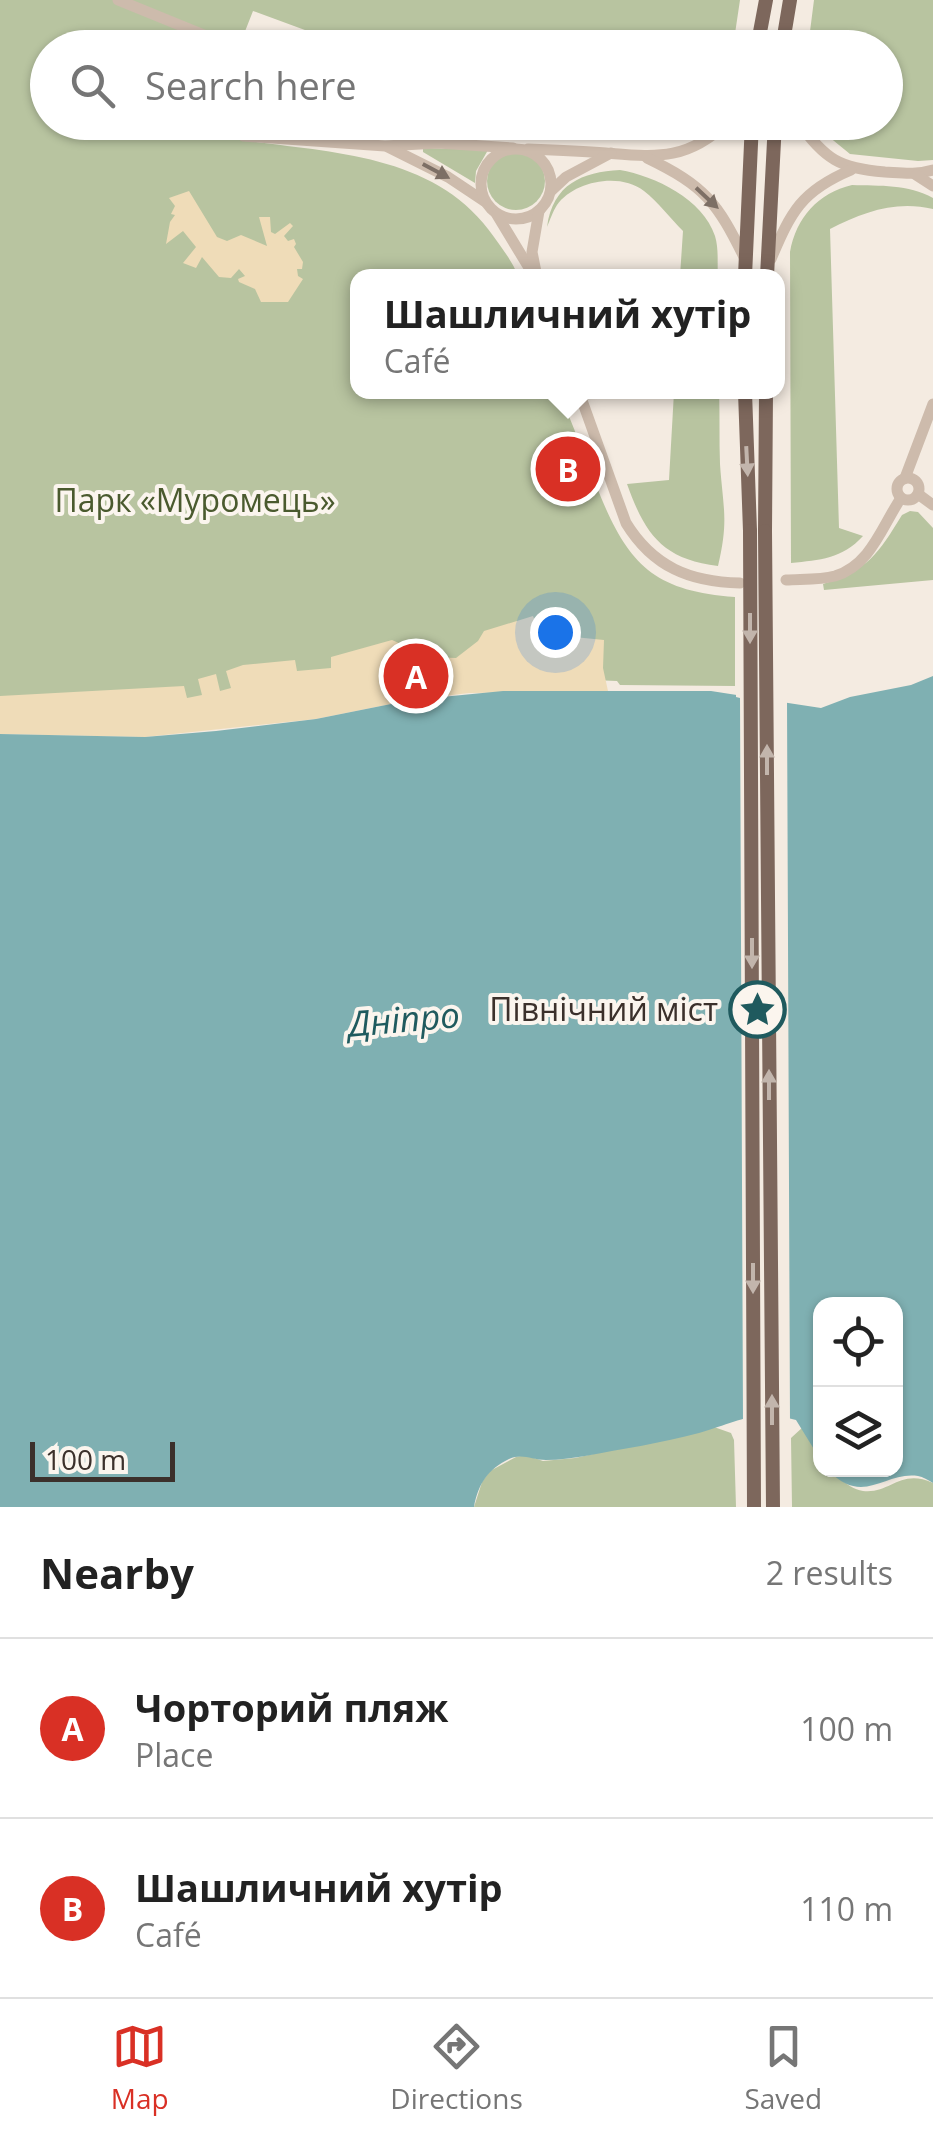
<!DOCTYPE html>
<meta charset="utf-8">
<style>
body{margin:0;font-family:"Open Sans",sans-serif;background:#f6f6f6;color:#222}
.controls{position:absolute;right:30px;bottom:30px;display:grid;overflow:hidden;border-radius:20px;box-shadow:0 2px 8px #0004}
.controls button{width:90px;height:90px;display:grid;place-items:center;padding:0;border:0;border-bottom:2px solid #e0e0e0;background:#fff;color:#222;font:50px sans-serif}
.scale{position:absolute;left:30px;bottom:25px;width:145px;box-sizing:border-box;padding-left:10px;border:5px solid #3b302b;border-top:0;font-size:28px;line-height:35px;white-space:nowrap;color:#3b302b;-webkit-text-stroke:8px #fbf5ee;paint-order:stroke}
.you{position:absolute;left:555px;top:632px;width:35px;height:35px;margin:-25px;border:8px solid #fff;border-radius:50%;background:#1a73e8;box-shadow:0 0 0 15px #1a73e833}
.badge{display:grid;place-items:center;width:65px;height:65px;border-radius:50%;background:#d93025;color:#fff;font-size:32px;font-weight:700}
.pin{position:absolute;translate:-50% -50%;border:5px solid #fff;box-shadow:0 2px 10px #0006}
.popup{position:absolute;left:350px;top:269px;width:435px;height:130px;box-sizing:border-box;display:grid;place-content:center;border-radius:20px;background:#fff;filter:drop-shadow(0 2px 8px #0005);font-size:32px;white-space:nowrap;color:#767676}
.popup b{font-size:38px;color:#222}
.popup::after{content:'';position:absolute;left:50%;top:100%;margin-left:-20px;border:20px solid transparent;border-top-color:#fff}
.list{margin:0;padding:0;list-style:none}
h2{display:flex;justify-content:space-between;align-items:center;height:130px;margin:0;padding:0 40px;font-size:42px}
h2 small{font-size:32px;font-weight:400;color:#767676}
.list li{display:grid;grid-template-columns:65px 1fr auto;gap:30px;align-items:center;box-sizing:border-box;height:180px;padding:0 40px;border-top:2px solid #e0e0e0}
.list b{display:block;font-size:38px;white-space:nowrap}
.list p{margin:0;font-size:32px;white-space:nowrap;color:#767676}
.list em{font-size:32px;font-style:normal;color:#767676}
.icon{flex:none;width:55px;height:55px;fill:none;stroke:currentColor;stroke-width:2;stroke-linecap:round;stroke-linejoin:round}
.map{position:relative;flex:none;width:933px;height:1507px;overflow:hidden}
.search{position:absolute;background:#fff;box-shadow:0 2px 8px #0004;left:30px;right:30px;top:30px;height:110px;display:flex;align-items:center;gap:25px;box-sizing:border-box;padding:0 35px;border-radius:55px;color:#767676;font-size:38px}
.sheet{height:490px;background:#fff}
nav{display:flex;justify-content:space-around;align-items:center;box-sizing:border-box;height:140px;border-top:2px solid #e0e0e0;background:#fff;font-size:28px;color:#767676}
nav a{display:grid;justify-items:center;gap:5px}
nav .on{color:#d93025}
.map>svg:first-child{display:block}
.green{fill:#b8c4a0}
.sand{fill:#efdcb8}
.water{fill:#7fb0b2}
.pier{fill:#f4ebe1}
.lines{fill:none;stroke-linecap:round;stroke-linejoin:round}
.minor{stroke:#cdbbac;stroke-width:11}
.major{stroke:#7d675c;stroke-width:14}
.major-bridge{stroke:#7d675c;stroke-width:14}
.oneway{fill:#7d6f65}
.oneway2{fill:#c2b5ac}
.labels{text-anchor:middle;stroke-width:8;stroke-linejoin:round;paint-order:stroke}
.park-label{font-size:32px;fill:#4a5a2e;stroke:#fbf5ee}
.poi-label{font-size:32px;fill:#3b302b;stroke:#fbf5ee;text-anchor:end}
.water-label{font-size:35px;font-style:italic;fill:#1f5a5e;stroke:#fbf5ee}
</style>
<div class="map">
<svg width="933" height="1507" viewBox="0 0 933 1507">
<rect width="100%" height="100%" fill="#f4ebe1"/>
<g class="green">
<path d="M 0,0 L 740,0 L 733,47 L 351,47 L 253,11 L 242,39 L 243,47 L 48,48 L 48,122 L 243,123 L 249,141 C 338,153 439,156 494,237 C 503,250 513,262 518,276 L 358,276 L 358,392 L 559,392 C 572,423 584,454 596,485 C 626,561 650,591 735,597 L 735,686 L 620,685 L 617,681 L 439,674 L 143,706 L 0,711 Z"/>
<path d="M 814,0 L 933,0 L 933,160 L 918,161 L 850,154 L 812,123 L 886,122 L 886,48 L 808,47 Z"/>
<path d="M 297,123 L 395,123 L 415,130 L 412,135 L 299,128 Z"/>
<path d="M 459,123 L 705,123 L 683,135 L 644,139 Z"/>
<path d="M 423,148 L 488,150 L 476,171 L 475,183 L 423,152 Z"/>
<circle cx="516" cy="181" r="29"/>
<path d="M 620,170 C 655,176 703,199 715,236 C 719,249 717,263 718,276 L 680,276 L 683,231 C 670,218 658,202 644,191 C 620,172 574,181 557,205 C 553,211 550,220 547,227 C 553,184 582,172 620,170 Z"/>
<path d="M 852,185 C 880,186 908,184 933,198 L 933,209 C 896,200 863,212 830,229 L 839,528 L 863,536 C 842,559 820,560 791,563 L 790,252 C 796,218 818,193 852,185 Z"/>
<path d="M 674,392 L 719,392 C 720,415 719,440 720,464 C 723,508 729,520 718,566 C 662,559 645,534 627,484 L 669,480 Z"/>
<path d="M 910,511 L 918,512 L 933,528 L 933,580 L 824,590 L 823,584 C 868,570 878,554 902,515 Z"/>
<path d="M 714,1427 L 731,1433 L 734,1440 L 736,1507 L 474,1507 L 482,1482 L 490,1471 L 516,1457 L 525,1455 L 543,1461 L 575,1458 Z"/>
<path d="M 803,1427 L 820,1459 L 820,1470 C 835,1470 845,1488 863,1491 C 891,1494 900,1468 933,1483 L 933,1507 L 792,1507 L 791,1438 Z"/>
</g>
<g class="sand">
<path d="M 189,191 L 217,237 L 227,241 L 241,235 L 267,246 L 259,217 L 270,217 L 271,232 L 275,234 L 290,223 L 293,226 L 284,236 L 288,241 L 294,239 L 296,244 L 294,247 L 303,262 L 302,269 L 297,269 L 298,276 L 303,279 L 288,302 L 261,302 L 255,289 L 239,282 L 238,279 L 245,276 L 239,269 L 231,278 L 219,277 L 202,257 L 196,268 L 183,263 L 196,247 L 183,231 L 166,244 L 170,222 L 175,215 L 171,214 L 175,206 L 169,198 Z"/>
<path d="M 533,616 L 545,646 L 574,637 L 604,640 L 603,668 L 608,691 L 469,693 L 411,700 L 316,719 L 145,737 L 0,734 L 0,696 L 184,686 L 187,698 L 202,695 L 198,679 L 216,674 L 220,691 L 231,688 L 226,671 L 243,665 L 295,660 L 297,671 L 331,668 L 331,657 L 392,640 L 430,657 L 456,658 L 478,641 L 484,631 Z"/>
</g>
<path class="water" d="M 933,676 L 933,1483 C 928,1480 923,1477 918,1476 C 885,1471 863,1507 828,1470 L 896,1470 L 896,1304 L 820,1304 L 820,1459 L 796,1420 C 754,1409 738,1422 699,1433 C 662,1443 622,1449 585,1456 C 572,1458 559,1460 546,1460 C 531,1460 523,1453 509,1459 C 488,1469 478,1484 474,1507 L 0,1507 L 0,734 L 145,737 L 216,731 L 316,719 L 411,700 L 503,691 L 711,691 L 821,708 L 850,697 L 911,685 Z"/>
<path class="pier" d="M 736,691 L 787,700 L 790,1424 L 775,1420 L 743,1422 L 740,698 L 736,697 Z"/>
<g class="lines">
<g class="minor">
<path d="M 118,0 L 226,44 L 244,48"/>
<path d="M 798,122 C 826,160 839,168 885,172 C 903,173 916,175 933,170"/>
<path d="M 243,136 L 385,146 L 438,143 L 513,148"/>
<path d="M 388,147 L 448,177 L 484,201"/>
<circle cx="516" cy="184" r="35"/>
<path d="M 528,149 C 554,150 580,151 606,153 C 657,157 687,161 728,122"/>
<path d="M 647,158 C 705,186 717,202 745,259"/>
<path d="M 916,175 L 933,186"/>
<path d="M 551,191 L 566,177 L 611,153"/>
<path d="M 497,215 L 534,276"/>
<path d="M 771,259 C 791,212 801,191 851,170"/>
<path d="M 536,272 L 532,252 L 539,211"/>
<path d="M 579,392 L 626,523 C 653,567 690,582 740,583"/>
<circle cx="908" cy="489" r="11"/>
<path d="M 905,478 L 933,404"/>
<path d="M 918,494 L 933,505"/>
<path d="M 786,580 C 802,579 820,580 835,576 C 871,565 882,526 901,498"/>
</g>
<g class="major">
<path d="M 757,48 L 766,0"/>
<path d="M 782,48 L 790,0"/>
<path d="M 745,276 L 752,122"/>
<path d="M 767,276 L 775,122"/>
<path d="M 745,392 L 750,531"/>
<path d="M 765,531 L 766,392"/>
</g>
<g class="major-bridge">
<path d="M 750,531 L 754,1507"/>
<path d="M 765,531 L 773,1507"/>
</g>
</g>
<defs><path id="oneway-solid" d="M-6-.8H1V-3.2L6.5 0L1 3.2V.8H-6Z" transform="scale(2.5)"/></defs>
<g class="oneway">
<use href="#oneway-solid" transform="translate(436 171) rotate(28)"/>
<use href="#oneway-solid" transform="translate(707 198) rotate(43)"/>
</g>
<g class="oneway2">
<use href="#oneway-solid" transform="translate(747 461) rotate(87)"/>
<use href="#oneway-solid" transform="translate(750 628) rotate(90)"/>
<use href="#oneway-solid" transform="translate(767 760) rotate(-90)"/>
<use href="#oneway-solid" transform="translate(752 953) rotate(90)"/>
<use href="#oneway-solid" transform="translate(769 1085) rotate(-90)"/>
<use href="#oneway-solid" transform="translate(753 1278) rotate(90)"/>
<use href="#oneway-solid" transform="translate(772 1410) rotate(-90)"/>
</g>
<defs>
<symbol id="sight-ring" viewBox="-11 -11 22 22"><circle r="9.5" fill="#fbf5ee" stroke="#1f5a5e" stroke-width="1.5"/><path d="M0-6L1.8-2.2L6-1.7L2.9 1.2L3.7 5.4L0 3.3L-3.7 5.4L-2.9 1.2L-6-1.7L-1.8-2.2Z" fill="#1f5a5e"/></symbol>
</defs>
<g fill-rule="evenodd">
<use href="#sight-ring" x="726" y="978" width="63" height="63"/>
</g>
<g class="labels">
<g class="park-label">
<text x="195" y="512">Парк «Муромець»</text>
</g>
<g class="poi-label">
<text x="718" y="1021">Північний міст</text>
</g>
<g class="water-label">
<text transform="translate(404 1020) rotate(-5)" y="12">Дніпро</text>
</g>
</g>
</svg>
<div class="controls">
<button><svg class="icon" aria-label="locate" viewBox="0 0 24 24"><circle cx="12" cy="12" r="6"/><path d="M12 2v4M12 18v4M2 12h4M18 12h4"/></svg></button>
<button><svg class="icon" aria-label="layers" viewBox="0 0 24 24"><path d="M12 4l9 5-9 5-9-5zM3 14l9 5 9-5"/></svg></button>
</div>
<div class="scale">100 m</div>
<div class="you"></div>
<div class="pin badge" style="left:416px;top:676px">A</div>
<div class="pin badge" style="left:568px;top:469px">B</div>
<div class="popup"><b>Шашличний хутір</b>Café</div>
<div class="search"><svg class="icon" aria-label="search" viewBox="0 0 24 24"><circle cx="10" cy="10" r="6"/><path d="M15 15l6 6"/></svg>Search here</div>
</div>
<section class="sheet">
<h2>Nearby<small>2 results</small></h2>
<ul class="list">
<li><span class="badge">A</span><div><b>Чорторий пляж</b><p>Place</p></div><em>100 m</em></li>
<li><span class="badge">B</span><div><b>Шашличний хутір</b><p>Café</p></div><em>110 m</em></li>
</ul>
</section>
<nav>
<a class="on"><svg class="icon" aria-label="map" viewBox="0 0 24 24"><path d="M3 6l6-2 6 2 6-2v14l-6 2-6-2-6 2zM9 4v14M15 6v14"/></svg>Map</a>
<a><svg class="icon" aria-label="directions" viewBox="0 0 24 24"><path d="M12 3l9 9-9 9-9-9zM9 14v-3h6M13 9l2 2-2 2"/></svg>Directions</a>
<a><svg class="icon" aria-label="saved" viewBox="0 0 24 24"><path d="M7 4h10v16l-5-4-5 4z"/></svg>Saved</a>
</nav>
